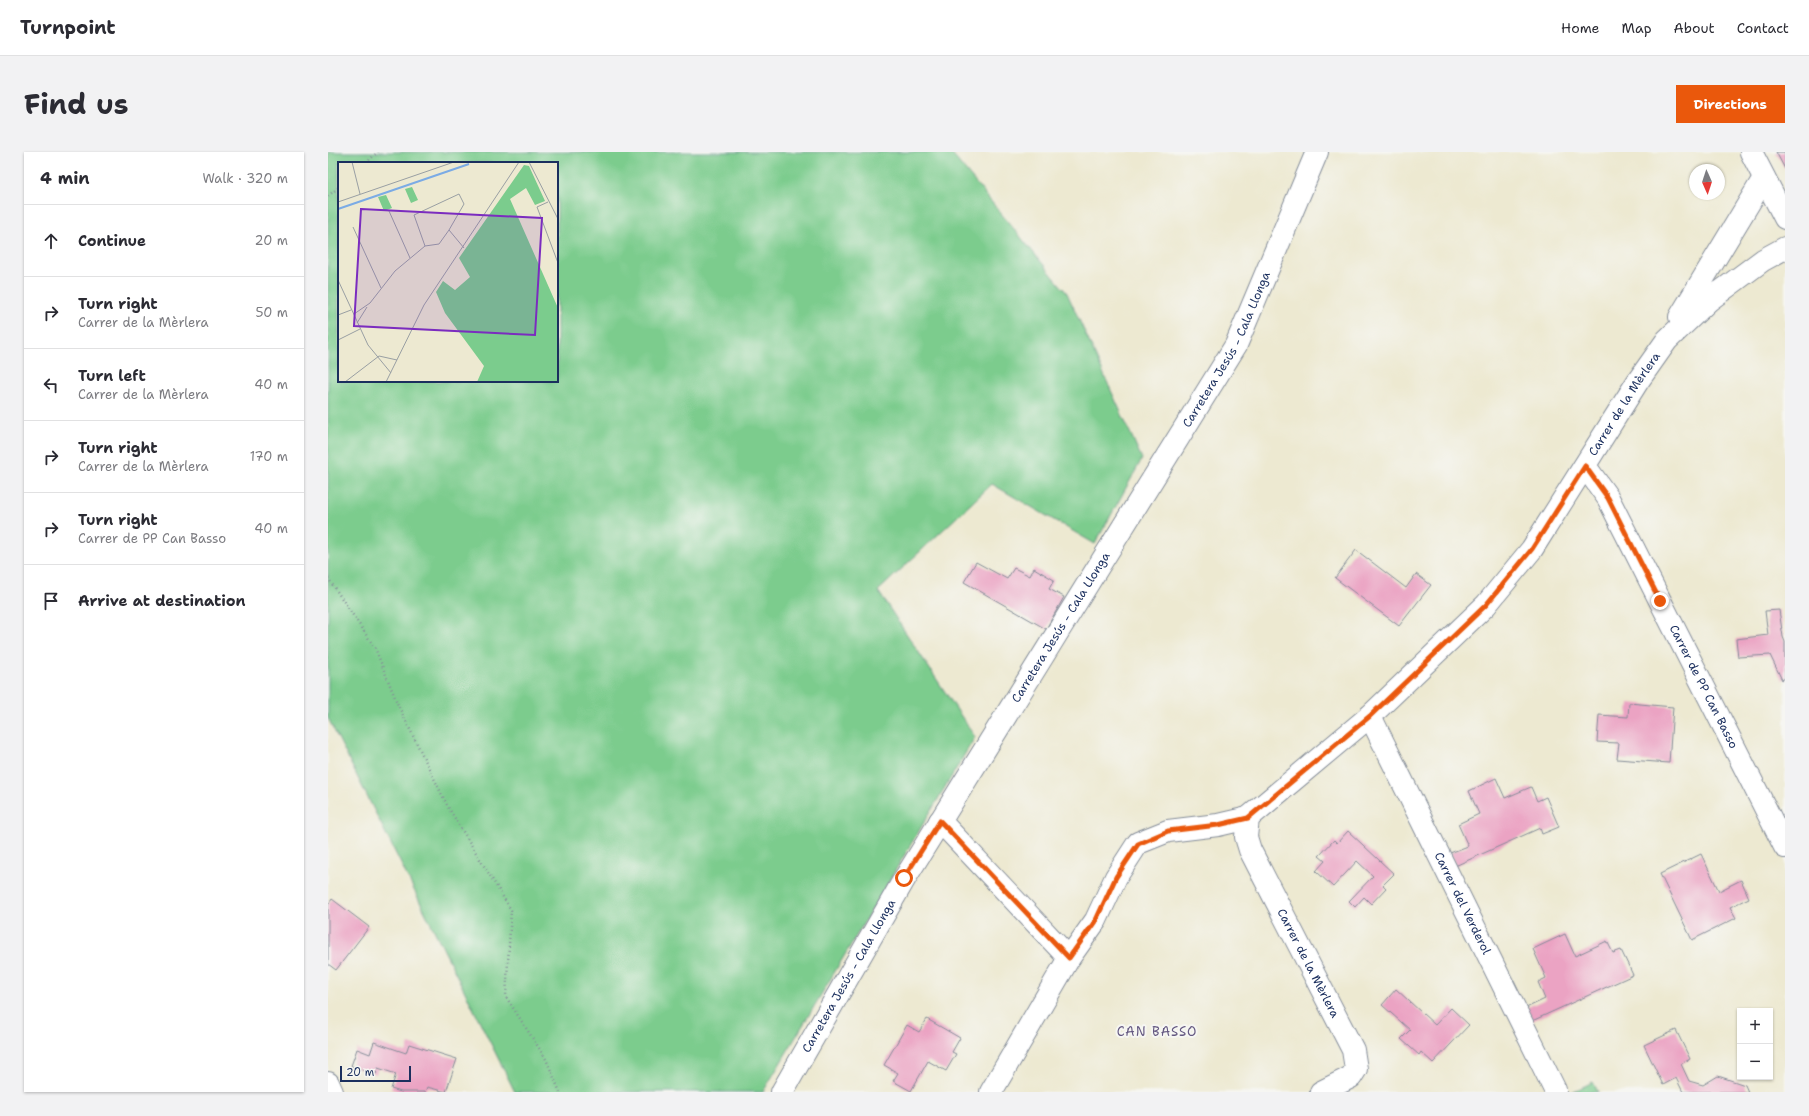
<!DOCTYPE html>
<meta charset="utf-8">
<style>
body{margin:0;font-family:"Shantell Sans",sans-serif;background:#f2f2f3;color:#2b2b33}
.controls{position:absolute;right:12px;bottom:12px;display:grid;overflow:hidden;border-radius:0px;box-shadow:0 1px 3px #0004}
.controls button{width:36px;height:36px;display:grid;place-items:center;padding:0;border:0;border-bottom:1px solid #e1e1e2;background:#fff;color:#2b2b33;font:20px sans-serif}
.compass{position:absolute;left:1361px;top:12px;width:36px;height:36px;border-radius:50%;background:#fff;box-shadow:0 1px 3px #0004;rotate:177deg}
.scale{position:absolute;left:12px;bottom:10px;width:71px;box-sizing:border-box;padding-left:4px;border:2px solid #1b2f5e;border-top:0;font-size:11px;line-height:14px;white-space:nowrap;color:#1b2f5e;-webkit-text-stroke:3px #f6f6f2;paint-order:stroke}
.stop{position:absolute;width:12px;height:12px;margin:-9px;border:3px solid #ea580c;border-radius:50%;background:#fff}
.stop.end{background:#ea580c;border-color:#fff;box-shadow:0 1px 4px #0008}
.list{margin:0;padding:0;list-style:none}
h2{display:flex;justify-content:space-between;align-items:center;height:52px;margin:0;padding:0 16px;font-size:17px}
h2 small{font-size:13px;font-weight:400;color:#7c7c81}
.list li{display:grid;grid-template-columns:26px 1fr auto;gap:12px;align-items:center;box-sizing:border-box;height:72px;padding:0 16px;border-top:1px solid #e1e1e2}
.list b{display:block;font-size:15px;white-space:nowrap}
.list p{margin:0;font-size:13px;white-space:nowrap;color:#7c7c81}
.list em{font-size:13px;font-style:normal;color:#7c7c81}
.icon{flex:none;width:22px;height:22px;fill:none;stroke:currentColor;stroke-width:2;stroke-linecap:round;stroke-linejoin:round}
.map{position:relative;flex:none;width:1457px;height:940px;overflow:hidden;border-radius:0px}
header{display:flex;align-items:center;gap:24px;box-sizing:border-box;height:56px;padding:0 20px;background:#fff;border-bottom:1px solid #e1e1e2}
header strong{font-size:19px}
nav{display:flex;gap:22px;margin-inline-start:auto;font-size:14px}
.intro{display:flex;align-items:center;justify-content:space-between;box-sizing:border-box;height:96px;padding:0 24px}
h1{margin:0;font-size:28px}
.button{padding:10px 18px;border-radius:0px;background:#ea580c;color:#fff;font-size:14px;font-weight:700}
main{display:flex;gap:24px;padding:0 24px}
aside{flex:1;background:#fff;border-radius:0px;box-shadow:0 1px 3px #0004}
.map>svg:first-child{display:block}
.green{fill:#7bcc8d;stroke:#4b7e76;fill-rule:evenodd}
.building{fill:#eba3c3}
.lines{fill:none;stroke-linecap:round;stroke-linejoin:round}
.minor-casing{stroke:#848c98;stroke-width:24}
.path{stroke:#848c98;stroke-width:2.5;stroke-dasharray:1 3;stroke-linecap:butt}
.minor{stroke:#fff;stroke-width:22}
.route{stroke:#ea580c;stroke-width:5}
.labels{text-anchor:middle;stroke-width:4;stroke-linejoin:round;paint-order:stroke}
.street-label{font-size:12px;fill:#1b2f5e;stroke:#f6f6f2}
.neighbourhood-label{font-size:13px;letter-spacing:1px;fill:#645881;stroke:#f6f6f2}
.inset-river{fill:none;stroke:#7babe5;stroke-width:2}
.inset-road{fill:none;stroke:#999fa3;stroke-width:1}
.view{fill:#7b2cbf;fill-opacity:0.15;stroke:#7b2cbf;stroke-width:2}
.inset-edge{fill:none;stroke:#1b2f5e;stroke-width:2}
</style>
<header>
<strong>Turnpoint</strong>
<nav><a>Home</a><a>Map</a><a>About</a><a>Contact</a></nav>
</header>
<div class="intro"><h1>Find us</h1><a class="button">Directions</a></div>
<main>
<aside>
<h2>4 min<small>Walk · 320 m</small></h2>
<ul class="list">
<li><svg class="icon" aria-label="ahead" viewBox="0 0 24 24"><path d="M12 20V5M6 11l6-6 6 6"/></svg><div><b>Continue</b></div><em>20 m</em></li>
<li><svg class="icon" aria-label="right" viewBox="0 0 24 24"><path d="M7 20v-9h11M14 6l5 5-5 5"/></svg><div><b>Turn right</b><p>Carrer de la Mèrlera</p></div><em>50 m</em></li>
<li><svg class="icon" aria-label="left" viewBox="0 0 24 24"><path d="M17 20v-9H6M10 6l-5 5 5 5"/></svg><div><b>Turn left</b><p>Carrer de la Mèrlera</p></div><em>40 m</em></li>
<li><svg class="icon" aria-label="right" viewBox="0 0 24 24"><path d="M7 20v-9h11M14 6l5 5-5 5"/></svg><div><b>Turn right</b><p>Carrer de la Mèrlera</p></div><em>170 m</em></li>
<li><svg class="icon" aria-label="right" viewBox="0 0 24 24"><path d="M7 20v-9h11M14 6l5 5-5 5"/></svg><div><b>Turn right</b><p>Carrer de PP Can Basso</p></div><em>40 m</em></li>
<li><svg class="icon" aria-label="arrive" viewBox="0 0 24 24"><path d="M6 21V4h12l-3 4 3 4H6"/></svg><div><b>Arrive at destination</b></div></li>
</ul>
</aside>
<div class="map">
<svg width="1457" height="940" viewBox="0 0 1457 940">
<rect width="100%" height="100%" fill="#f6f6f2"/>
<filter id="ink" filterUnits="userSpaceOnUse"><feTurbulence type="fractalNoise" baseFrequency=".025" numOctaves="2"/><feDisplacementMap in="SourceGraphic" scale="8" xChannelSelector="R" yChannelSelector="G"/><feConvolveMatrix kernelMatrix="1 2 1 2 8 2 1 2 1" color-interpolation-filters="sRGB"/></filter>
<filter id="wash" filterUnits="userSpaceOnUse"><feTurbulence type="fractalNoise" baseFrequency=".012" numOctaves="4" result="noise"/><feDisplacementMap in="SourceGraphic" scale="16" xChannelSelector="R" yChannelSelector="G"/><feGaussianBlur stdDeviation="0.9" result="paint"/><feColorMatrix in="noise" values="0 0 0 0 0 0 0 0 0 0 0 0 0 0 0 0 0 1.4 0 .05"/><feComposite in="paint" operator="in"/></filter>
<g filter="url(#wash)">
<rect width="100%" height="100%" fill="#ede9d1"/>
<g class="green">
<path d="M 0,0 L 622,0 L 739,141 L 814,307 L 767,392 L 664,332 L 550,439 L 647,585 L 435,940 L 187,940 L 0,566 ZM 11,11 L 229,11 L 229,229 L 11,229 Z"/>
<path d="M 1265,930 L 1270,940 L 1244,940 Z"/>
</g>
<g id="blocks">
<g class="building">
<path d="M 1448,0 L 1457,0 L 1457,17 Z"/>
<path d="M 1028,398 L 1078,436 L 1088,422 L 1103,433 L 1071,474 L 1007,426 Z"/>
<path d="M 648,410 L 679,427 L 686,416 L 702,424 L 706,416 L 726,428 L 721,437 L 736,445 L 718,477 L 636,430 Z"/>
<path d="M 1451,458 L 1455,485 L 1457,490 L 1457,526 L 1454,528 L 1442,503 L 1410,505 L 1408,487 L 1440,483 L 1437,459 Z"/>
<path d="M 1301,551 L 1345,555 L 1341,611 L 1289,607 L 1291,591 L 1269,590 L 1271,563 L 1300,565 Z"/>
<path d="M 1168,626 L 1177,646 L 1203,635 L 1209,649 L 1218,645 L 1231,675 L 1214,682 L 1212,676 L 1127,714 L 1122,701 L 1140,694 L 1130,672 L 1151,662 L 1141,639 Z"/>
<path d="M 1020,679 L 1066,722 L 1055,733 L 1058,736 L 1043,752 L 1036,745 L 1027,755 L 1021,749 L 1045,724 L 1029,709 L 1005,735 L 988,719 L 997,709 L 991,704 L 1006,688 L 1009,691 Z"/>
<path d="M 1373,702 L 1391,739 L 1413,728 L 1421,746 L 1402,755 L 1408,766 L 1364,788 L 1332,722 Z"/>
<path d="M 4,747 L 41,775 L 8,818 L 0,812 L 0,753 Z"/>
<path d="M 1237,782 L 1247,804 L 1279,789 L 1285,801 L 1293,798 L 1305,823 L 1204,869 L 1198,856 L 1217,847 L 1210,830 L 1218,826 L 1205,797 Z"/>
<path d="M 1068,837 L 1107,873 L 1123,856 L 1141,873 L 1105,911 L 1093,900 L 1091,903 L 1073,887 L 1082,878 L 1054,853 Z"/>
<path d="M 599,867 L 632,886 L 624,900 L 628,902 L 618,919 L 600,909 L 583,939 L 565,929 L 570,921 L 556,913 L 579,873 L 591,880 Z"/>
<path d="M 1348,878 L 1362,907 L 1353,912 L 1361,929 L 1375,933 L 1390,924 L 1417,933 L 1420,940 L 1355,940 L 1348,926 L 1335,933 L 1316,893 Z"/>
<path d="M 46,890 L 78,901 L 81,892 L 129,907 L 118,940 L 99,935 L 97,940 L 73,940 L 63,937 L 68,922 L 50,916 L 48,922 L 23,914 L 29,897 L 42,902 Z"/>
</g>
</g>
</g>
<g filter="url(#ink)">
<use href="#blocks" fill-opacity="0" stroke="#848c98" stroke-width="1"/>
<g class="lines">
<defs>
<g id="minor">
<path d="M 1423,0 L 1457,66"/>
<path d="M 1352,165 L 1436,26"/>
<path id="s1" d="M 1257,314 L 1280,346 L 1457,695"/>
<path id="s2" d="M 1042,564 L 1227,938"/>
<path id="s3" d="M 920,666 L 1042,564 L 1158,453 L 1204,397 L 1310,229 L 1339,188 L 1380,149 L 1435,108 L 1457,96"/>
<path d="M 612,669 L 741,806"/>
<path d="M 0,931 L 4,940"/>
<path id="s4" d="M 454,940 L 577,726 L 908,193 L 989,0"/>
<path id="s5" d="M 663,940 L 741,806 L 768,768 L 788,725 L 810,691 L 840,679 L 890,673 L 920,666 L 918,685 L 922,698 L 1025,898 L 1028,917 L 1023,925 L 993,940"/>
</g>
</defs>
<use href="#minor" class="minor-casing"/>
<g class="path">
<path d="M 38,11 L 50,0"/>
<path d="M 0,44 L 11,35"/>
<path d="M 0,426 L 47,496 L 70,553 L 120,655 L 183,758 L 178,845 L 218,907 L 232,940"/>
</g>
<use href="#minor" class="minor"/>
</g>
</g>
<g class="lines" filter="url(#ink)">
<path class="route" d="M 576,726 L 612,669 L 741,806 L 768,768 L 788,725 L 810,692 L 840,679 L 890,673 L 920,666 L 1042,564 L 1158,453 L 1204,397 L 1257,314 L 1280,346 L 1332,449"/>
</g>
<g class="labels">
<g class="street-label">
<text dy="4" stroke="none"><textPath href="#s4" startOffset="866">Carretera Jesús - Cala Llonga</textPath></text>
<text dy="4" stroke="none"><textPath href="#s3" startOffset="564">Carrer de la Mèrlera</textPath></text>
<text dy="4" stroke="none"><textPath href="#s4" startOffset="542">Carretera Jesús - Cala Llonga</textPath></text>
<text dy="4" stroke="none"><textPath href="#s1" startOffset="251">Carrer de PP Can Basso</textPath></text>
<text dy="4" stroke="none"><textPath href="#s2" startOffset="209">Carrer del Verderol</textPath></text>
<text dy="4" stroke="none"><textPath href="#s5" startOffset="563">Carrer de la Mèrlera</textPath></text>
<text dy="4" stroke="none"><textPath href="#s4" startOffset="134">Carretera Jesús - Cala Llonga</textPath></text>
</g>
<g class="neighbourhood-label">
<text x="829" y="884">CAN BASSO</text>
</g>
</g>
<g transform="translate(10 10)">
<rect width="220" height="220" fill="#ede9d1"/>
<path d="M 186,3 L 191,4 L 207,39 L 197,43 L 188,26 L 172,37 L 220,146 L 220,220 L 139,220 L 146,204 L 107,151 L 98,130 L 105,119 L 117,128 L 132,115 L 121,96 ZM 74,25 L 80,38 L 73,41 L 67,27 ZM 48,33 L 54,46 L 46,49 L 40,35 Z" fill="#7bcc8d"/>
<path class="inset-river" d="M 0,47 L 131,2"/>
<path class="inset-road" d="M 14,0 L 22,32M 191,0 L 220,57M 0,40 L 116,0M 210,40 L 199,45 L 220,101M 51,49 L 72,96M 15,65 L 43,126M 111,68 L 101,82 L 87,84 L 76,53 L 121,32 L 126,42 L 111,68 L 126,86M 0,118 L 30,183 L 53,211M 16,152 L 32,141 L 57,109 L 87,84M 0,153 L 13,148M 19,161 L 29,145M 0,178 L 22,167M 41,194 L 59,198M 7,220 L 41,194M 48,220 L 86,143 L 181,0"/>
<path class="view" d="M 23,47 L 204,56 L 197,173 L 16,164 Z"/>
<rect width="220" height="220" class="inset-edge"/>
</g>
</svg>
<div class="controls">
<button>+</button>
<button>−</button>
</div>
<svg class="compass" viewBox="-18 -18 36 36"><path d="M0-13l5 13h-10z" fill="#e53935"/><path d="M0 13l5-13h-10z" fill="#7c7c81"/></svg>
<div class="scale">20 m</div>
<div class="stop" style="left:576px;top:726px"></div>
<div class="stop end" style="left:1332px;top:449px"></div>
</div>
</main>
